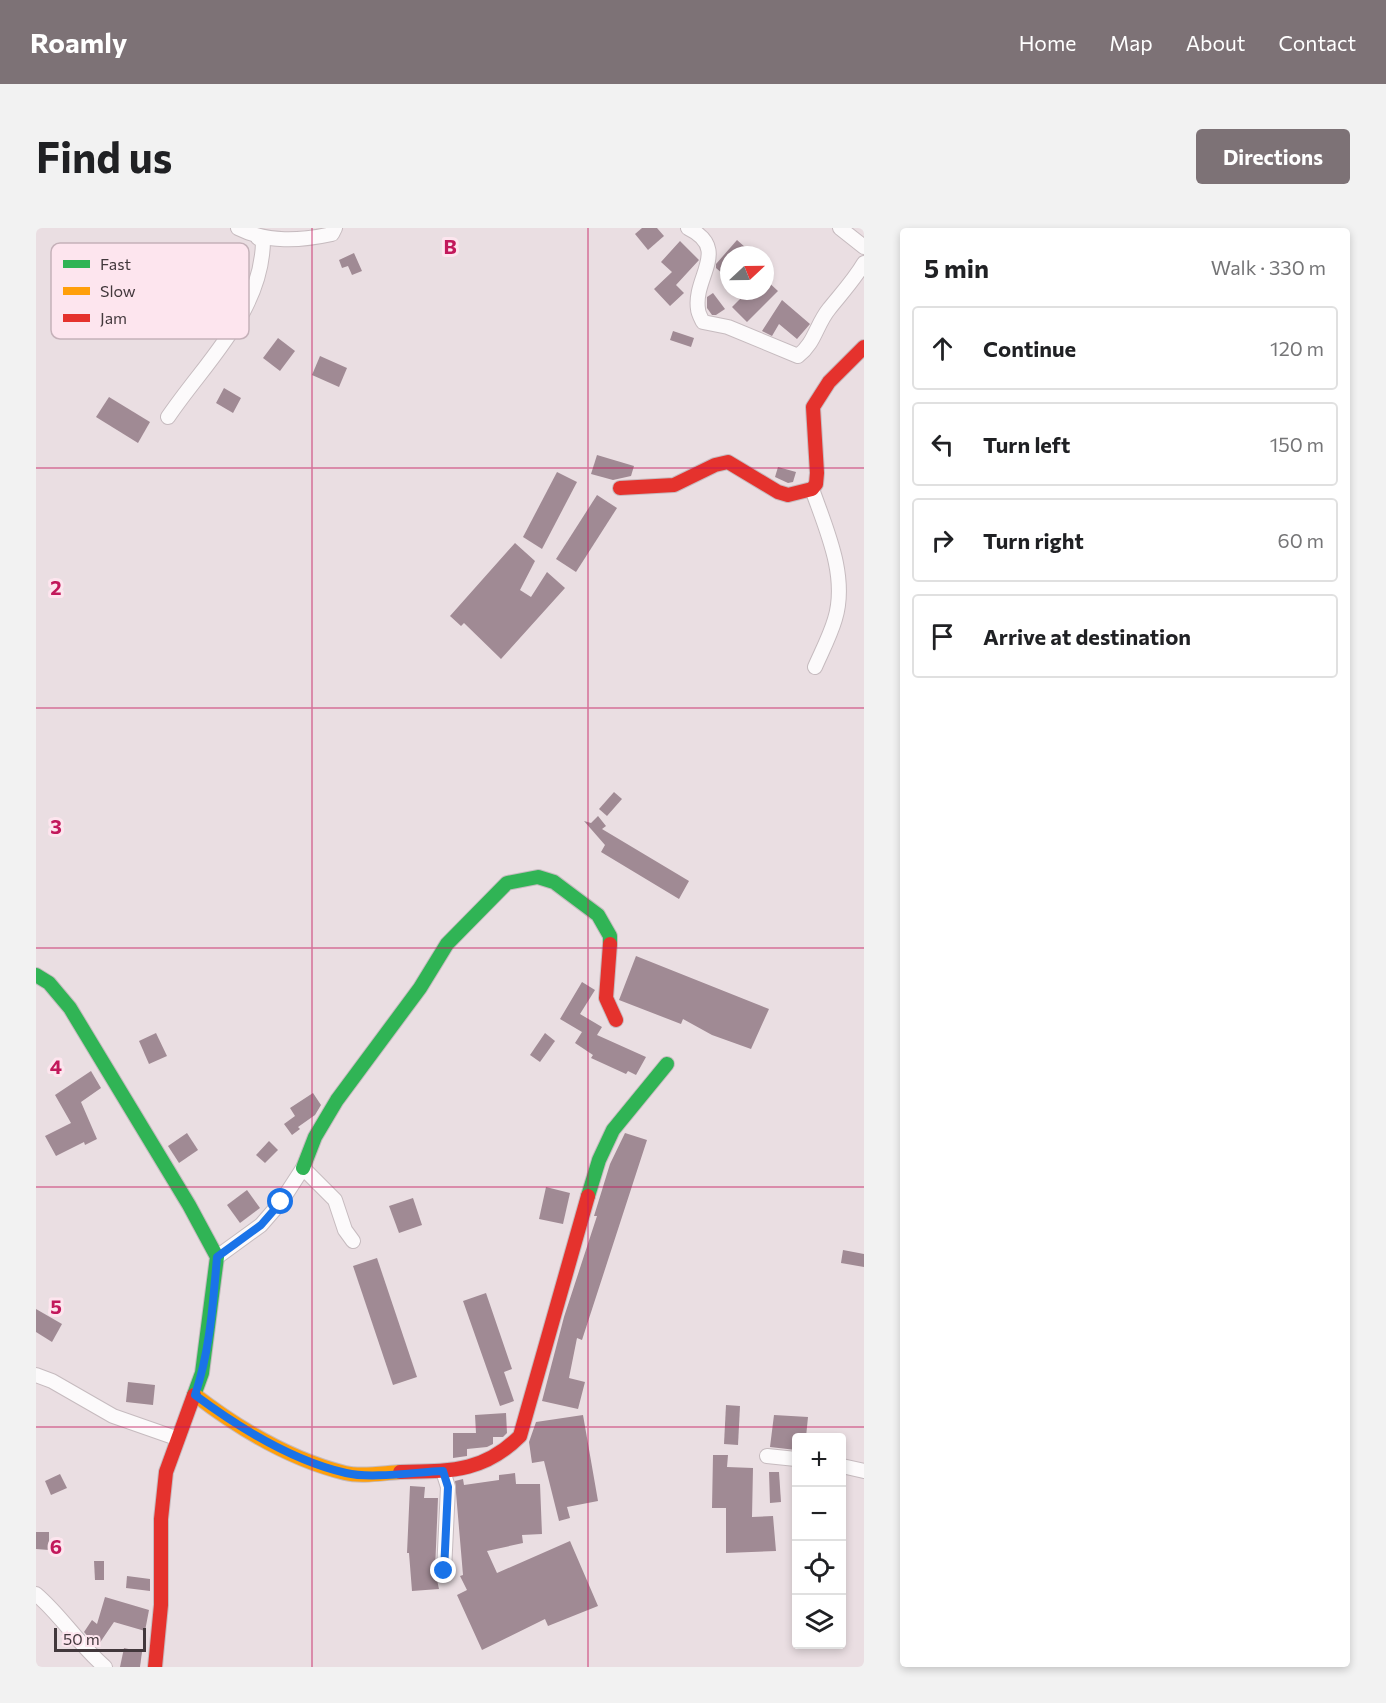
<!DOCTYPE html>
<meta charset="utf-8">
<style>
body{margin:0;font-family:Commissioner,sans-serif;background:#f2f2f2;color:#202124}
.controls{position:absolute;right:18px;bottom:18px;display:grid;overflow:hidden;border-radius:6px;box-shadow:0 3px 9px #0003}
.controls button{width:54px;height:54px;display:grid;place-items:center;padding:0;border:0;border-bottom:2px solid #e0e0e0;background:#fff;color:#202124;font:30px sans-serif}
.compass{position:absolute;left:684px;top:18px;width:54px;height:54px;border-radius:50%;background:#fff;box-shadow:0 3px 9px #0003;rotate:68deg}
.scale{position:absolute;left:18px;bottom:15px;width:92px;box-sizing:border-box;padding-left:6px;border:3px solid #42383c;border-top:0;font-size:16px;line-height:21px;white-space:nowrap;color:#42383c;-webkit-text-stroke:4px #fde5ee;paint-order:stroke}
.stop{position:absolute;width:18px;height:18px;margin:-14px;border:4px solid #1a73e8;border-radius:50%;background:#fff}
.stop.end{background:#1a73e8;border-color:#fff;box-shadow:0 2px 6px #0008}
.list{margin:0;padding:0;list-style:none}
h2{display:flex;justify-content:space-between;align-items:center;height:78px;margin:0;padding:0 24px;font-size:26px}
h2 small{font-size:20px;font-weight:400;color:#757577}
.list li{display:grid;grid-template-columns:39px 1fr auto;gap:18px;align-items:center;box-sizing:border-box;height:84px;margin:0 12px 12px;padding:0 12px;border:2px solid #e0e0e0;border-radius:6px}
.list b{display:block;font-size:22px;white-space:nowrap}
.list em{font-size:20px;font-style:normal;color:#757577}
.icon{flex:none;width:33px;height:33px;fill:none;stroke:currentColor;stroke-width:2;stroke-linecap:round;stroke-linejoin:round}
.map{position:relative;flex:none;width:828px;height:1439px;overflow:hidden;border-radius:6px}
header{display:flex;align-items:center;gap:36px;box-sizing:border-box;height:84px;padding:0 30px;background:#7d7276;color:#fff}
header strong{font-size:28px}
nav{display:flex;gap:33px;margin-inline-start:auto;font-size:21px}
.intro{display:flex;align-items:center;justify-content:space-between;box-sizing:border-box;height:144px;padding:0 36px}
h1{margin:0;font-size:42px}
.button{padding:15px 27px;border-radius:6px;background:#7d7276;color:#fff;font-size:21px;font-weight:700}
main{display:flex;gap:36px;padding:0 36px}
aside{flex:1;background:#fff;border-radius:6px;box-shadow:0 3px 9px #0003}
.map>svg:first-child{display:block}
.building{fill:#a08a94}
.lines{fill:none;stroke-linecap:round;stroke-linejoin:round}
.street-casing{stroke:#c6bbbf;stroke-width:16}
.fast-casing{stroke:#c6bbbf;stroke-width:16}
.slow-casing{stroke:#c6bbbf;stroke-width:16}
.jam-casing{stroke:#c6bbbf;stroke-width:16}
.street{stroke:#fcfafb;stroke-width:14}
.fast{stroke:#30b455;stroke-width:14}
.slow{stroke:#ff9f0a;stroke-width:14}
.jam{stroke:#e5322d;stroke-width:14}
.route{stroke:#1a73e8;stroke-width:8}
.grid{fill:none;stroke:#c2185b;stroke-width:1.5;stroke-opacity:0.55}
.key{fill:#fde5ee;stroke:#c5b1b9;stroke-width:1.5}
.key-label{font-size:16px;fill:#42383c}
.grid-label{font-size:20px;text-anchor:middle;font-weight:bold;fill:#c2185b;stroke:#fde5ee;stroke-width:6;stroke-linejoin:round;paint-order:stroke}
</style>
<header>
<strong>Roamly</strong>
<nav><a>Home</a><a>Map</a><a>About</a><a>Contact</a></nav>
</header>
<div class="intro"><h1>Find us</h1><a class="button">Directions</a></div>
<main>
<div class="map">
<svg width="828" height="1439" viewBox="0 0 828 1439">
<rect width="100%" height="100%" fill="#eadee2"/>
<g class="building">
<path d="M 606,0 L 621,0 L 628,8 L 612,22 L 599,6 Z"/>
<path d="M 701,12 L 718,27 L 693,27 L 693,51 L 680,40 L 680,36 Z"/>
<path d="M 644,13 L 663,32 L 640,57 L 648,65 L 634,78 L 618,61 L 636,44 L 625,34 Z"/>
<path d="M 318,25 L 326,43 L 316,47 L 312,38 L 306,40 L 303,32 Z"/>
<path d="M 729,51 L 742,63 L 711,94 L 696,79 L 712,63 L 729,63 Z"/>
<path d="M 677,65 L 689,81 L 680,87 L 676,87 L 671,80 L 671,69 Z"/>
<path d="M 746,72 L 774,96 L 761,111 L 743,96 L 736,108 L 726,103 Z"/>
<path d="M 637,103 L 658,110 L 655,119 L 634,112 Z"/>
<path d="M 242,110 L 259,123 L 244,143 L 227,130 Z"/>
<path d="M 284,128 L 311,140 L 303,159 L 276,147 Z"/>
<path d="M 188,160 L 205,170 L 197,185 L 180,175 Z"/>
<path d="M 73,169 L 114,194 L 102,215 L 60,189 Z"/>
<path d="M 561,227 L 598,238 L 595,248 L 577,252 L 555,246 Z"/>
<path d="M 742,239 L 760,244 L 757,254 L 752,255 L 739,249 Z"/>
<path d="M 521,244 L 541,254 L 506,321 L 487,309 Z"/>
<path d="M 561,267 L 581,280 L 540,344 L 520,331 Z"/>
<path d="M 479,315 L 499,333 L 484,362 L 495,369 L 511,344 L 529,360 L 465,431 L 428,395 L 425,398 L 414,388 Z"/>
<path d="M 578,564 L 586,571 L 571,588 L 563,581 Z"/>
<path d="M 562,588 L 570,598 L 566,601 L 653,653 L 643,671 L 565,624 L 569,617 L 548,593 L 555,595 Z"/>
<path d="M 600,728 L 733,781 L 715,821 L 676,807 L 647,791 L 645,796 L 583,772 Z"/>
<path d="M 546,754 L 559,762 L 544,786 L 566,799 L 561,807 L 610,829 L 600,847 L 592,843 L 590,846 L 555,830 L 557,827 L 539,815 L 546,804 L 524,791 Z"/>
<path d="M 120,805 L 131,828 L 113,836 L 103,813 Z"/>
<path d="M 509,805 L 519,813 L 504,834 L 494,827 Z"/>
<path d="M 55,843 L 65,860 L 45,874 L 61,911 L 49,917 L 48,914 L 20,928 L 9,908 L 35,895 L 19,867 Z"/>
<path d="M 277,865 L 285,877 L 279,887 L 262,899 L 264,901 L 256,907 L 248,896 L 259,888 L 254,880 Z"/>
<path d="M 151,905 L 162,922 L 143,935 L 132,918 Z"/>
<path d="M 589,905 L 611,912 L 546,1112 L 541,1110 L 533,1150 L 549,1154 L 542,1181 L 506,1173 L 528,1089 L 561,988 L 558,988 L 574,936 Z"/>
<path d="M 233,913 L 242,922 L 229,935 L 220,927 Z"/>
<path d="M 510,959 L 534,965 L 527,996 L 503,991 Z"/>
<path d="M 211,962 L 224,980 L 204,995 L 191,977 Z"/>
<path d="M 377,970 L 386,997 L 363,1005 L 353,978 Z"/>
<path d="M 807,1022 L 828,1026 L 828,1039 L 805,1035 Z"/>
<path d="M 341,1030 L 381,1149 L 357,1157 L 317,1038 Z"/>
<path d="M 450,1065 L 476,1141 L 468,1144 L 478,1173 L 464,1178 L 427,1073 Z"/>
<path d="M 0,1081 L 26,1096 L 16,1114 L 0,1104 Z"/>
<path d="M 92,1154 L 119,1157 L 117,1177 L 90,1174 Z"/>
<path d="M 690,1177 L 704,1178 L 702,1217 L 688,1216 Z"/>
<path d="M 470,1185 L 471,1205 L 467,1209 L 457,1209 L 457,1216 L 451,1219 L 431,1221 L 431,1228 L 417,1230 L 417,1205 L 440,1205 L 439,1187 Z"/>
<path d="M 547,1187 L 562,1273 L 531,1279 L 534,1290 L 523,1293 L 508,1233 L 496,1235 L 493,1214 L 500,1194 Z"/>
<path d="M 738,1187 L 772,1189 L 770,1209 L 760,1209 L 760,1222 L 734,1219 Z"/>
<path d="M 677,1227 L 692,1227 L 691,1239 L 717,1240 L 716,1289 L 737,1288 L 740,1323 L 690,1325 L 690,1280 L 676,1280 Z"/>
<path d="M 733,1244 L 743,1244 L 745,1274 L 734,1275 Z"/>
<path d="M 479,1245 L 480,1256 L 504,1256 L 506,1306 L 486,1307 L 487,1315 L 451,1323 L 461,1345 L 534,1313 L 562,1378 L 512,1398 L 509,1391 L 446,1422 L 421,1367 L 431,1362 L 424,1348 L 427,1347 L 419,1253 L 427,1251 L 428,1257 L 463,1252 L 463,1247 Z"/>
<path d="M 24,1246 L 31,1260 L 15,1267 L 9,1253 Z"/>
<path d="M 374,1258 L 389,1259 L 388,1270 L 402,1270 L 399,1343 L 403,1361 L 376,1363 L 373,1325 L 371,1325 Z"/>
<path d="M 0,1304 L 13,1304 L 13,1322 L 0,1321 Z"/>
<path d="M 58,1333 L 68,1333 L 68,1352 L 59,1352 Z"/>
<path d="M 91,1348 L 114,1351 L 114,1363 L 90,1360 Z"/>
<path d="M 69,1369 L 113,1382 L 109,1403 L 78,1394 L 61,1419 L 48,1404 L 56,1392 L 61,1396 Z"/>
<path d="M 88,1420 L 106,1424 L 104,1439 L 84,1439 Z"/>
</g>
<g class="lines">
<defs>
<g id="street">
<path d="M 202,0 C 232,15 264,13 296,6 L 299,0"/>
<path d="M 652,0 C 695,21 657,49 662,81 C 662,85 665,90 667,94 L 692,99 L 762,128 C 779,115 780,97 793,81 C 805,66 818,52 828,35"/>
<path d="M 804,0 L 828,19"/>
<path d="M 132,189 C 169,134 226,84 227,13 L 222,10"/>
<path d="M 776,261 C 790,301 812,348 799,391 C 794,408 786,423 779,439"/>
<path d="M 181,1029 L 225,997 L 245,974 L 267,940 L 299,972 L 309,1002 L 317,1013"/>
<path d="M 0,1147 L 16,1153 L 77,1188 L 140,1210"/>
<path d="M 731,1228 L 760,1231"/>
<path d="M 806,1238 L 828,1243"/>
<path d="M 407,1243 L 412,1259 L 408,1343"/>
<path d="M 0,1366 C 26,1388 43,1417 69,1439"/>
</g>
<g id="fast">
<path d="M 0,747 L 13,755 L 34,780 L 153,977 L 181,1029 L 166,1145 L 158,1167"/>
<path d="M 267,940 L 279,909 L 301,872 L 384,760 L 411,716 L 471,655 L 502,649 L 518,654 L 562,687 L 574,708 L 574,716"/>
<path d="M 552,968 L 563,932 L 577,902 L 631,836"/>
</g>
<path id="slow" d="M 159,1167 C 202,1200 256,1232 309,1245 C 325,1249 347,1245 364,1244"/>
<g id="jam">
<path d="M 584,260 L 638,257 L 679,237 L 692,234 L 742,264 L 752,267 L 776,261 L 780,256 L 781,245 L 777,179 L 793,154 L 828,119"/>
<path d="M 574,716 L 570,770 L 580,792"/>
<path d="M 364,1244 C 413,1243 447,1245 484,1208 L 552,968"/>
<path d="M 119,1439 L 125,1377 L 125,1291 L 130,1244 L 158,1167"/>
</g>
</defs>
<use href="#street" class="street-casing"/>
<use href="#fast" class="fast-casing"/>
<use href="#slow" class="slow-casing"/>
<use href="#jam" class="jam-casing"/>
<use href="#street" class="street"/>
<use href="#fast" class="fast"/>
<use href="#slow" class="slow"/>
<use href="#jam" class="jam"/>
</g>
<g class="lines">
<path class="route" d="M 245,974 L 225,997 L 181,1029 C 177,1075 174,1123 159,1167 C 202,1199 257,1233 310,1245 C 335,1251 380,1244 407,1243 L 412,1259 L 408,1343"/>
</g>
<path class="grid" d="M 276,0 L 276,1439M 552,0 L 552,1439M 0,240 L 828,240M 0,480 L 828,480M 0,720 L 828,720M 0,959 L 828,959M 0,1199 L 828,1199"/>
<rect x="15" y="15" width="198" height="96" rx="9" class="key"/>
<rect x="27" y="32" width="27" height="8" fill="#30b455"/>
<rect x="27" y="59" width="27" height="8" fill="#ff9f0a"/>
<rect x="27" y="86" width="27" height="8" fill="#e5322d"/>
<g class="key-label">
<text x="64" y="42">Fast</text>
<text x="64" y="69">Slow</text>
<text x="64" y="96">Jam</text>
</g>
<g class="grid-label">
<text x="414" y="26">B</text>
<text x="20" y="367">2</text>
<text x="20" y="606">3</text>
<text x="20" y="846">4</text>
<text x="20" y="1086">5</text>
<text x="20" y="1326">6</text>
</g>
</svg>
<div class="controls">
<button>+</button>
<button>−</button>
<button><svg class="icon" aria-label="locate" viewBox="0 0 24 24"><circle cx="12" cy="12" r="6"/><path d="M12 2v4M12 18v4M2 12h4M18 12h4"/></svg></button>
<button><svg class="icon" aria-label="layers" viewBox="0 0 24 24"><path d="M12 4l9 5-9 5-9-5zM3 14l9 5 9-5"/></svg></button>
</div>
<svg class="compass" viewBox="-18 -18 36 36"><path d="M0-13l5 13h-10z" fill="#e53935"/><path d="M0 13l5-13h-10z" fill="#757577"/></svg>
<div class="scale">50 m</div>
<div class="stop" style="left:245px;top:974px"></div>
<div class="stop end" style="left:408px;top:1343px"></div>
</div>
<aside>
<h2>5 min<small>Walk · 330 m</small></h2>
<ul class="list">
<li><svg class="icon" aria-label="ahead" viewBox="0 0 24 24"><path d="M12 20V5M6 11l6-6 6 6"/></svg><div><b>Continue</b></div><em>120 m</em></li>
<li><svg class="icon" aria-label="left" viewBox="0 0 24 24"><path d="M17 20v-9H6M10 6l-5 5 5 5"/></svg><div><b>Turn left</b></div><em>150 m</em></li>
<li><svg class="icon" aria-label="right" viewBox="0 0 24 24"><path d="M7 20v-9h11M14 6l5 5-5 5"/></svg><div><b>Turn right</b></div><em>60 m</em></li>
<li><svg class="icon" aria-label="arrive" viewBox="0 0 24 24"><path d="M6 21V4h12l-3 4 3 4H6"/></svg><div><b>Arrive at destination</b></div></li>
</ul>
</aside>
</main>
